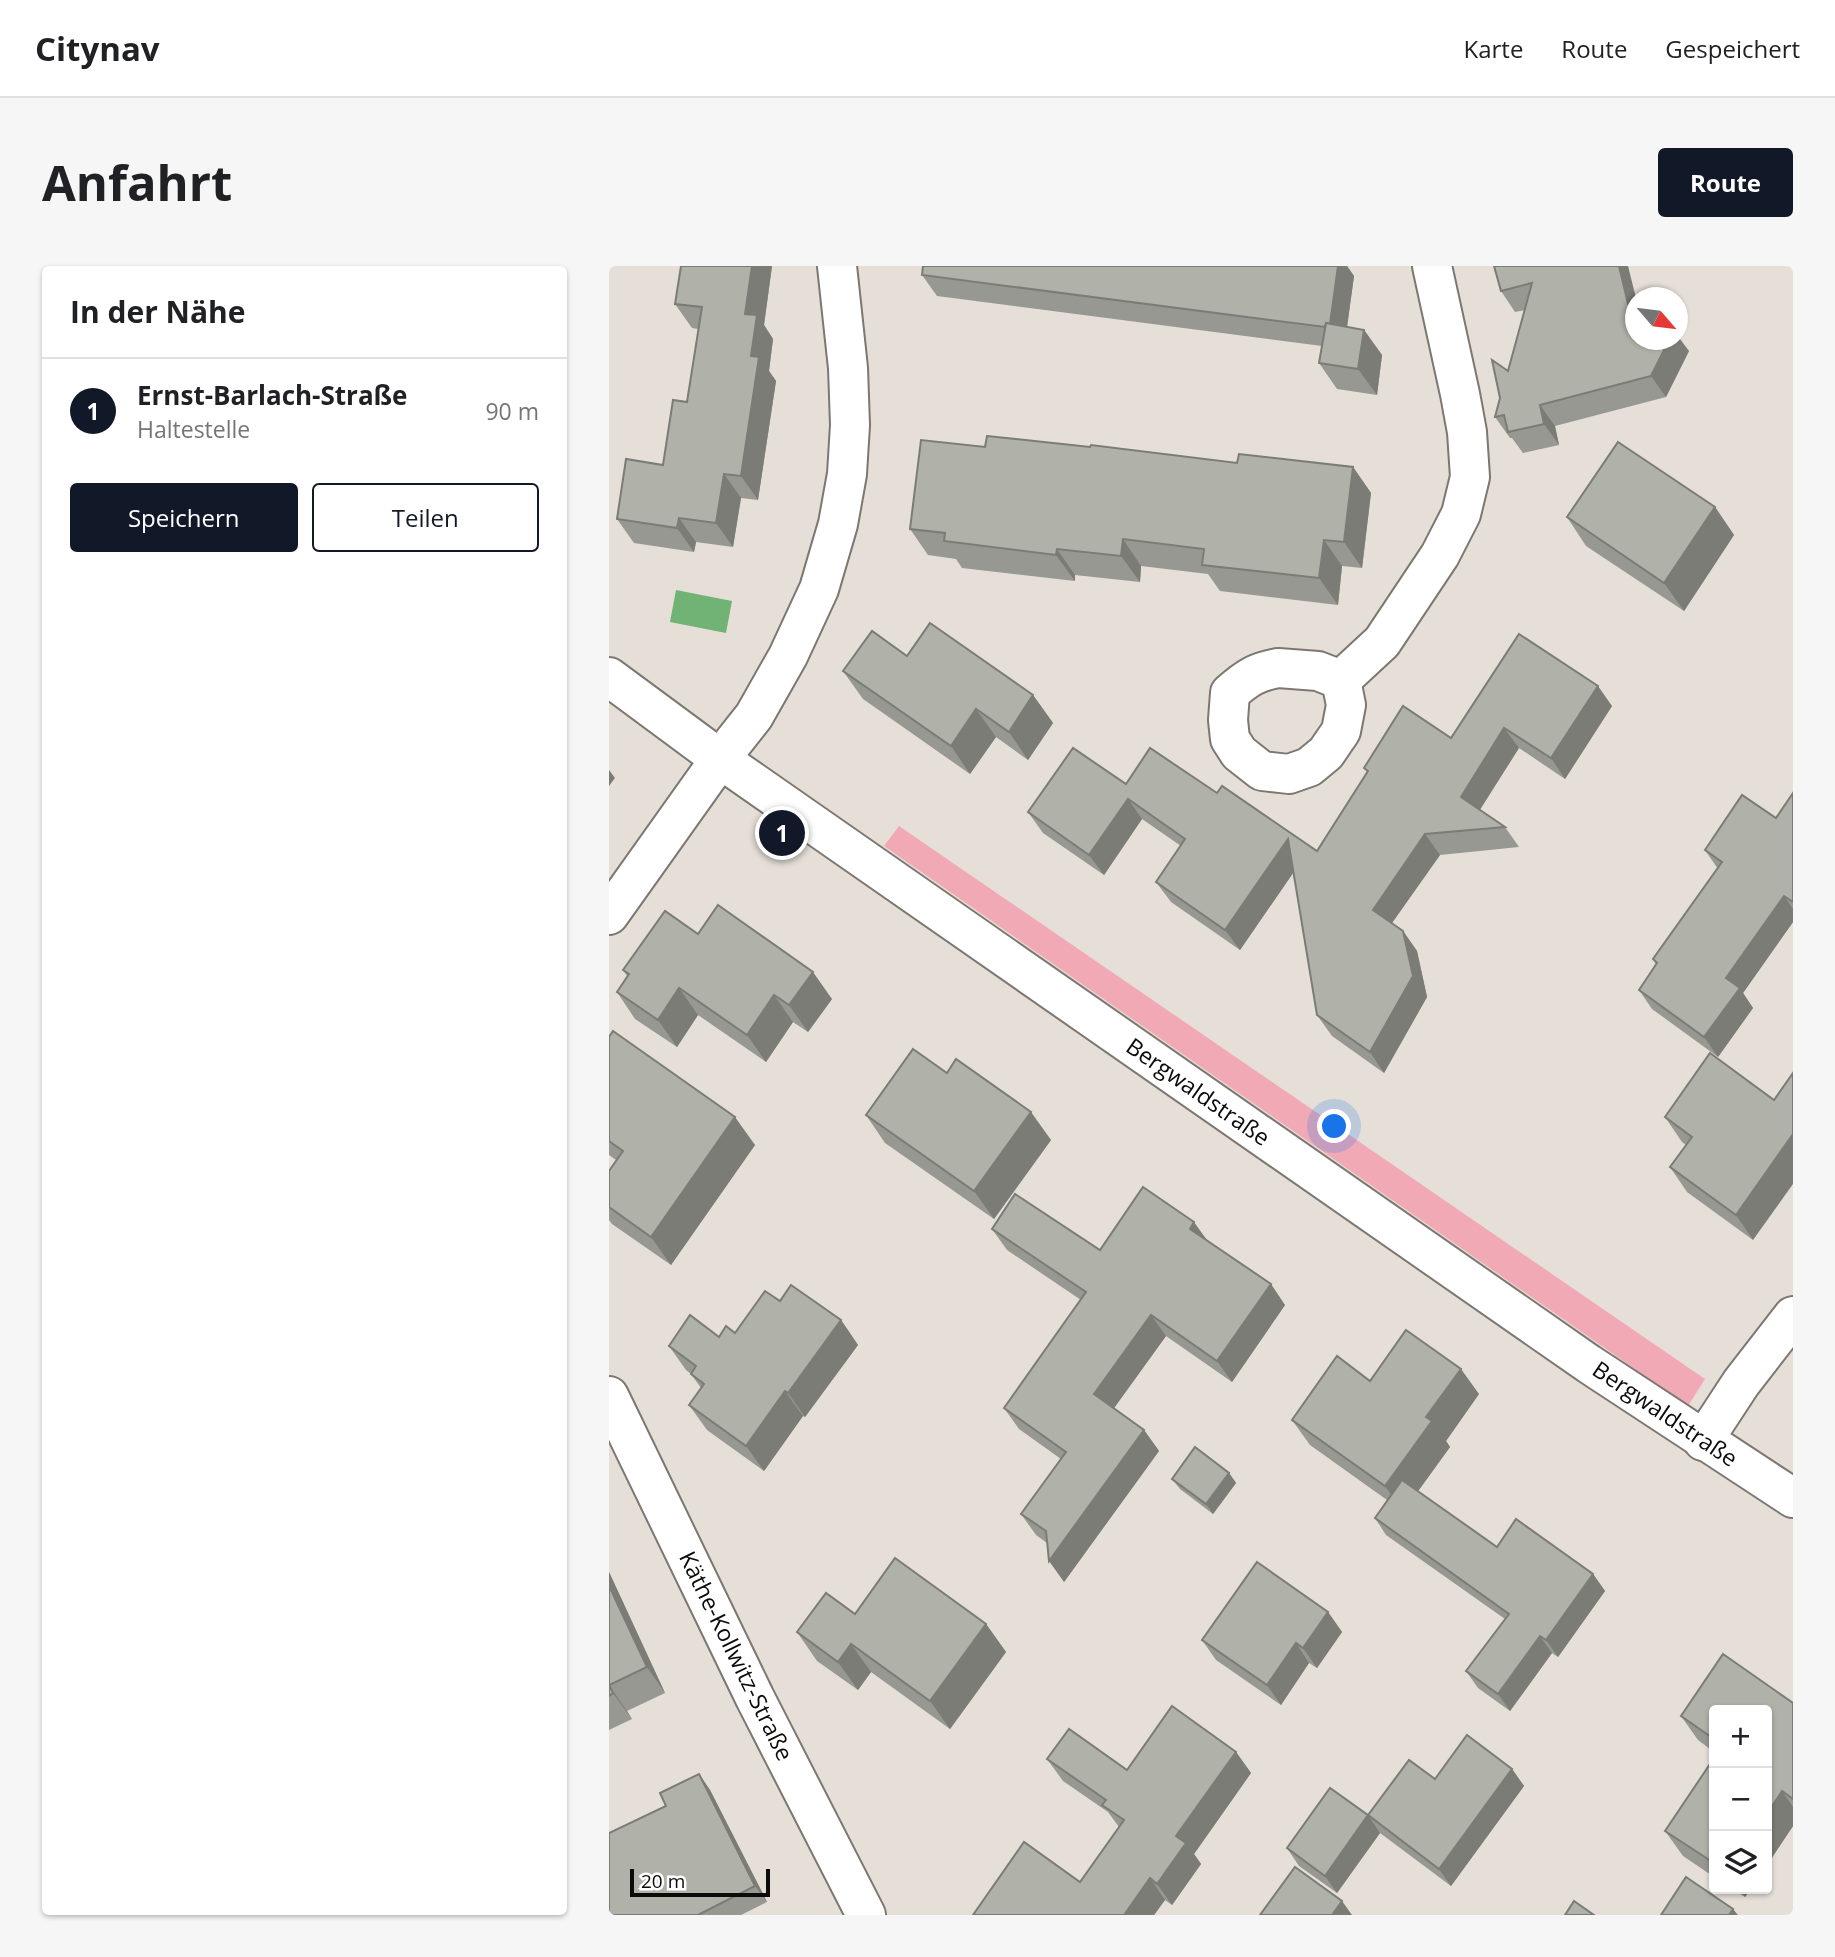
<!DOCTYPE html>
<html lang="de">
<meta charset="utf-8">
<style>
body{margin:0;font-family:"Open Sans",sans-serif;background:#f6f6f6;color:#202124}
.controls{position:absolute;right:21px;bottom:21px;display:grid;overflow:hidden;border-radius:7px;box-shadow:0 2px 5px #0004}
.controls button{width:63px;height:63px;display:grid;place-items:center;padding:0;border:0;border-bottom:2px solid #e0e0e0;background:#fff;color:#202124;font:35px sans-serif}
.compass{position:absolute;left:1016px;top:21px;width:63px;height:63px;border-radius:50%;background:#fff;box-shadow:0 2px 5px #0004;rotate:118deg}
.scale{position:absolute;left:21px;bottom:18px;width:140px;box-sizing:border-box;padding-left:7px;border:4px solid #0d0b09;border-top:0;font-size:19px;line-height:24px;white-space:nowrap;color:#0d0b09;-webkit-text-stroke:5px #fff;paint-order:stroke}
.you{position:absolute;left:726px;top:861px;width:24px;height:24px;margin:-18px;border:5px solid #fff;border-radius:50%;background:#1a73e8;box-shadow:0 0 0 10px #1a73e833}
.badge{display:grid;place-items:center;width:46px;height:46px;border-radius:50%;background:#111827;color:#fff;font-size:23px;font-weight:700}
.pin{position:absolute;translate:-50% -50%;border:4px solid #fff;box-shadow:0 2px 7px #0006}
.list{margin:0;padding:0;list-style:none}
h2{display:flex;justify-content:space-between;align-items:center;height:91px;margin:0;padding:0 28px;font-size:30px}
h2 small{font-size:23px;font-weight:400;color:#757577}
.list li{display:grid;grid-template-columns:46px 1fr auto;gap:21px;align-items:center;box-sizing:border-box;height:105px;padding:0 28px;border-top:2px solid #e0e0e0}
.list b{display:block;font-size:26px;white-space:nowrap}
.list p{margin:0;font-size:23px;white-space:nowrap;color:#757577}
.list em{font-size:23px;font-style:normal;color:#757577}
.actions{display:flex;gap:14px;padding:21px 28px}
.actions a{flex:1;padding:16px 0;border:2px solid #111827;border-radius:7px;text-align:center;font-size:24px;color:#111827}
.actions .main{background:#111827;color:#fff}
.icon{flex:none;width:38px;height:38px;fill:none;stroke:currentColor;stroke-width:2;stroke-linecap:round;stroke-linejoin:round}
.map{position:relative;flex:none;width:1184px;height:1649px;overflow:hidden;border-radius:7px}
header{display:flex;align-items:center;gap:42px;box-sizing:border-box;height:98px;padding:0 35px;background:#fff;border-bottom:2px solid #e0e0e0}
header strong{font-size:33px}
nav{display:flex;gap:38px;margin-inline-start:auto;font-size:24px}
.intro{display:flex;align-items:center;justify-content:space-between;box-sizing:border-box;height:168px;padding:0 42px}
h1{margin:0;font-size:49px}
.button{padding:18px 32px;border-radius:7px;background:#111827;color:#fff;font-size:24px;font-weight:700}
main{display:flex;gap:42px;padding:0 42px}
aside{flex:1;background:#fff;border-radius:7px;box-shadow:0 2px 5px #0004}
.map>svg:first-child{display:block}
.green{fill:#f1a9b6}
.water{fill:#70b375}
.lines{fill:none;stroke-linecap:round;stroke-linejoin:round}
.minor-casing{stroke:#7c7770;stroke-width:42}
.minor{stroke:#fff;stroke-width:38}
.wall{fill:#979891}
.shaded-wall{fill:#7b7c76}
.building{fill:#b0b1a9;stroke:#7b7c76;stroke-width:2}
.labels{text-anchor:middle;stroke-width:7;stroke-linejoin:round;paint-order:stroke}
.street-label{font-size:23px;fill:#0d0b09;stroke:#fff}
</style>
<header>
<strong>Citynav</strong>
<nav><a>Karte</a><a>Route</a><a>Gespeichert</a></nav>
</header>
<div class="intro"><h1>Anfahrt</h1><a class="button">Route</a></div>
<main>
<aside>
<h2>In der Nähe<small></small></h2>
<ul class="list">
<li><span class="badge">1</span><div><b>Ernst-Barlach-Straße</b><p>Haltestelle</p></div><em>90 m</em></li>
</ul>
<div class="actions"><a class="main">Speichern</a><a>Teilen</a></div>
</aside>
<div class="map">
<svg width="1184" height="1649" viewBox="0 0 1184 1649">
<rect width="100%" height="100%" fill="#e5dfd8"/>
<path class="green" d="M 290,560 L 1096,1113 L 1079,1140 L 275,580 Z"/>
<path class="water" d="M 67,324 L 123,335 L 117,367 L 61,356 Z"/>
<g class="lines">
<defs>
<g id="minor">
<path d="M 669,402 L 709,405 L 732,414 L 737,439 L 732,465 L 717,487 L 700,501 L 680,508 L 653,505 L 630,487 L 621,473 L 619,454 L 621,427 C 638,412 647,406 669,402 Z"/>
<path d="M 0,411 L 111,493 L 980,1098 L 1184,1232"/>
<path d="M 732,414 L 773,376 L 831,289 L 852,248 L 861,211 L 858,166 L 851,128 L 823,0"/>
<path d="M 0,649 L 111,493 L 145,450 L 179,390 L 210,323 L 229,258 L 238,208 L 241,159 L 239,102 L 228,0"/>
<path d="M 0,1130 L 146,1432 L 257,1649"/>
<path d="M 1094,1175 L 1132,1117 L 1184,1050"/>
</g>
</defs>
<use href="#minor" class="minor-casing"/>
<use href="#minor" class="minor"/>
</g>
<g class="wall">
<path d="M 72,0 L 163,0 L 155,59 L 164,73 L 160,105 L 167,115 L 149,234 L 132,232 L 124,281 L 87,276 L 85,286 L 25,277 L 8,253 L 54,199 L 78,136 L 89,63 L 83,62 L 66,38 Z"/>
<path d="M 738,0 L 745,10 L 738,61 L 755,64 L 773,89 L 768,129 L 728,123 L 710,97 L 713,80 L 328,30 L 313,9 Z"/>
<path d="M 885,0 L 1019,0 L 1026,74 L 1080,85 L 1057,131 L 946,160 L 950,179 L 914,187 L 903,172 L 901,172 L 886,151 L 916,44 L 906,46 L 892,25 Z"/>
<path d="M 376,181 L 628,197 L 744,201 L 762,227 L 753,302 L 733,300 L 729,339 L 611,325 L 599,308 L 532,300 L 531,316 L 466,309 L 466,315 L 353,302 L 347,293 L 319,289 L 301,263 Z"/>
<path d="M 1106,241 L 1125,269 L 1075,345 L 977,280 L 958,251 Z"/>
<path d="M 234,405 L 424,429 L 444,457 L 419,494 L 387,471 L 361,508 L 254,433 Z"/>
<path d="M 1003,440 L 956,513 L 910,482 L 871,544 L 896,561 L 910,581 L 831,589 L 783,657 L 794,665 L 808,685 L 818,731 L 775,807 L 723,770 L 708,749 L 684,607 L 631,684 L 562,636 L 547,616 L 572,580 L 533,553 L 495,609 L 434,567 L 419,546 L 517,518 L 608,527 L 708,585 L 758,506 L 755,502 L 842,472 Z"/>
<path d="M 1184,527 L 1184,656 L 1134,727 L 1144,742 L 1109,791 L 1043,743 L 1030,724 L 1047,698 L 1044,693 L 1109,603 L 1096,584 L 1167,552 Z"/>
<path d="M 89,668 L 223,733 L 199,766 L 184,756 L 157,796 L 89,749 L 68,781 L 26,753 L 8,726 L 18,710 L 14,704 Z"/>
<path d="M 0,771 L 146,879 L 62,999 L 3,958 L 0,954 L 0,905 L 7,894 L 0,889 Z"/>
<path d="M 1101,787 L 1144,974 L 1078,926 L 1061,901 L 1077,879 L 1073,876 L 1056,851 Z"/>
<path d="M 338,807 L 442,874 L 385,953 L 276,877 L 257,849 Z"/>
<path d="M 383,963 L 491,984 L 598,974 L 676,1039 L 623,1116 L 557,1070 L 505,1142 L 535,1164 L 550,1185 L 455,1316 L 438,1277 L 427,1269 L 412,1248 L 452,1193 L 410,1163 L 395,1142 L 472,1034 L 398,984 Z"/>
<path d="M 171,1035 L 232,1054 L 249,1079 L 196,1151 L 194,1150 L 155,1205 L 98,1164 L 80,1139 L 92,1122 L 82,1108 L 77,1104 L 60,1080 L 126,1067 Z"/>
<path d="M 761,1115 L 870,1128 L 837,1175 L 841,1181 L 809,1225 L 888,1281 L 984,1308 L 996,1325 L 949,1391 L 943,1387 L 901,1445 L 869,1422 L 857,1405 L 896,1353 L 777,1269 L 766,1252 L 778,1234 L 701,1179 L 683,1154 Z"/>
<path d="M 620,1207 L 627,1217 L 604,1248 L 571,1223 L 563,1213 Z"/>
<path d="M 0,1306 L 56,1427 L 18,1445 L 23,1453 L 0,1464 Z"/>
<path d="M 719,1346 L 733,1366 L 708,1402 L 700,1397 L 672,1439 L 607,1394 L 593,1374 Z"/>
<path d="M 246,1348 L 377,1358 L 397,1386 L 341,1463 L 262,1406 L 249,1424 L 208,1395 L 188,1366 Z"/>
<path d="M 1114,1388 L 1184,1437 L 1184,1560 L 1158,1599 L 1158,1444 L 1105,1444 L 1105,1486 L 1089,1474 L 1072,1450 Z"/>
<path d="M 627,1486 L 642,1507 L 585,1588 L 592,1598 L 563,1639 L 556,1634 L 545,1649 L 364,1649 L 471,1616 L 510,1561 L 499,1546 L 454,1515 L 438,1493 L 518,1504 Z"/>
<path d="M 1105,1492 L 1105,1611 L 1074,1590 L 1056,1565 Z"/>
<path d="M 903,1503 L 915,1520 L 842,1620 L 771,1567 L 728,1627 L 690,1600 L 678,1582 L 759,1549 L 826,1513 Z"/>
<path d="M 90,1508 L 101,1524 L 158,1636 L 132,1649 L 0,1649 L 57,1540 Z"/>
<path d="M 1123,1623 L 1142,1623 L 1136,1631 Z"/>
</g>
<g class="shaded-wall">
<path d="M 143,0 L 163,0 L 155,59 L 164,73 L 160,105 L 167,115 L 149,234 L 132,210 L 142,90 L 136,48 Z"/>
<path d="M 729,0 L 738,0 L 745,10 L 735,83 L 720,62 Z"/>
<path d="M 1010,0 L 1019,0 L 1027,32 L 1026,48 L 1019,38 Z"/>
<path d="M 755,64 L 773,89 L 768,129 L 749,103 Z"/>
<path d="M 1068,69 L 1080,85 L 1057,131 L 1042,110 L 1060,74 L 1068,74 Z"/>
<path d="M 931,139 L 946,160 L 950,179 L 935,158 Z"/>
<path d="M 744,201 L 762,227 L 753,302 L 735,276 Z"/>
<path d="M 115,208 L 132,232 L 124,281 L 107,257 Z"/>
<path d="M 1106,241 L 1125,269 L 1075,345 L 1055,317 Z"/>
<path d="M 70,252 L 87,276 L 85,286 L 68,262 Z"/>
<path d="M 514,273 L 532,300 L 531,316 L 512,290 Z"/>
<path d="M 715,274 L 733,300 L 729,339 L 710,312 Z"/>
<path d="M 448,283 L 466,309 L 466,315 L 447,289 Z"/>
<path d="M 989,420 L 1003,440 L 956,513 L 942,492 Z"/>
<path d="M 424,429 L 444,457 L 419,494 L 400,466 Z"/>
<path d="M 367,443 L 387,471 L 361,508 L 342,480 Z"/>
<path d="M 895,462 L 910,482 L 866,551 L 852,531 Z"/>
<path d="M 0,504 L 6,512 L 0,520 Z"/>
<path d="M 519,533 L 533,553 L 495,609 L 480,589 Z"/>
<path d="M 816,568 L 831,589 L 778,664 L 764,644 Z"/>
<path d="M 679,573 L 693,594 L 631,684 L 616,664 Z"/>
<path d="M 1175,630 L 1184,643 L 1184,656 L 1134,727 L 1144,742 L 1109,791 L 1095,771 L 1117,712 Z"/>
<path d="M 794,665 L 808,685 L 818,731 L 775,807 L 761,786 Z"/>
<path d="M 204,706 L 223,733 L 199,766 L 180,739 Z"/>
<path d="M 70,722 L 89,749 L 68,781 L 49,754 Z"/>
<path d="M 165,729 L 184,756 L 157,796 L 138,769 Z"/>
<path d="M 422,846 L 442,874 L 385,953 L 365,925 Z"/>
<path d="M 126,851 L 146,879 L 62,999 L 42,971 Z"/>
<path d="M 1184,868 L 1184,918 L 1144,974 L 1127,949 Z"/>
<path d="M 585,956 L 600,977 L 581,963 Z"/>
<path d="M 662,1018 L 676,1039 L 623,1116 L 608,1095 Z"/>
<path d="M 542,1049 L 557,1070 L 500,1149 L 485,1128 Z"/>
<path d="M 232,1054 L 249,1079 L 196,1151 L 179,1127 Z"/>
<path d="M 852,1103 L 870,1128 L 837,1175 L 841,1181 L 794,1246 L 776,1220 L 817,1151 Z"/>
<path d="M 176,1125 L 194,1150 L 155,1205 L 137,1180 Z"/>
<path d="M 535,1164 L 550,1185 L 455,1316 L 440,1295 Z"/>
<path d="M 620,1207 L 627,1217 L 604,1248 L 597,1238 Z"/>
<path d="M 0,1306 L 56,1427 L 38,1401 L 0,1320 Z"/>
<path d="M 984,1308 L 996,1325 L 949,1391 L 937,1374 Z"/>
<path d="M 719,1346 L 733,1366 L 708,1402 L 694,1382 Z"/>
<path d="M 377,1358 L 397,1386 L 341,1463 L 321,1435 Z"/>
<path d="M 931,1370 L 943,1387 L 901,1445 L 889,1428 Z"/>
<path d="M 687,1377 L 700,1397 L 672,1439 L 658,1419 Z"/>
<path d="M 242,1378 L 262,1406 L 249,1424 L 229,1396 Z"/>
<path d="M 0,1419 L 18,1445 L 23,1453 L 4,1427 Z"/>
<path d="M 627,1486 L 642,1507 L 585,1588 L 592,1598 L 563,1639 L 548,1618 L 567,1570 Z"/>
<path d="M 903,1503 L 915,1520 L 842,1620 L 830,1603 Z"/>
<path d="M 90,1508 L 101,1524 L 158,1636 L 146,1620 Z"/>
<path d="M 1173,1525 L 1184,1541 L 1184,1560 L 1158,1599 L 1158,1548 Z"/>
<path d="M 759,1549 L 771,1567 L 728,1627 L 716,1610 Z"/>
<path d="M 541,1612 L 556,1634 L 545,1649 L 515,1649 Z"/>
<path d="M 1130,1623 L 1142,1623 L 1136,1631 Z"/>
<path d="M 733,1635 L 743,1649 L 723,1649 Z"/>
<path d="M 1124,1643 L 1129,1649 L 1120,1649 Z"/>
</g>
<g class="building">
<path d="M 72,0 L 143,0 L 136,48 L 148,49 L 142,90 L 150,91 L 132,210 L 115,208 L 107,257 L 70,252 L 68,262 L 8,253 L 17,193 L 54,199 L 64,134 L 78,136 L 93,41 L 66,38 Z"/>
<path d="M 314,0 L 729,0 L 721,58 L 717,57 L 716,61 L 313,9 Z"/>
<path d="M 885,0 L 1010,0 L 1019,38 L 1026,37 L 1026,74 L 1060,74 L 1042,110 L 931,139 L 935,158 L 899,166 L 895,149 L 886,151 L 891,132 L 883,94 L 899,105 L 923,17 L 892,25 Z"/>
<path d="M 717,57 L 755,64 L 749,103 L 710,97 Z"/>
<path d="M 378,170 L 481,181 L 482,179 L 628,197 L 630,188 L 744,201 L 735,276 L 715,274 L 710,312 L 593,299 L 595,283 L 514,273 L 512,290 L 448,283 L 447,289 L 335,275 L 336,267 L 301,263 L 312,174 L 376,181 Z"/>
<path d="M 1009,176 L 1106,241 L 1055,317 L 958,251 Z"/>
<path d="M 321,357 L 424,429 L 400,466 L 367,443 L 342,480 L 234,405 L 263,365 L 298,390 Z"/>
<path d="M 910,368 L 989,420 L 942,492 L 895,462 L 852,531 L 896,561 L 816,568 L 764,644 L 794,665 L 804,710 L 761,786 L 708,749 L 679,573 L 616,664 L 547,616 L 576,573 L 519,533 L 480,589 L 419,546 L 464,482 L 517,518 L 541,482 L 608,527 L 613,520 L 708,585 L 759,505 L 755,502 L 794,440 L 842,472 Z"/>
<path d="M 1184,527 L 1184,636 L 1175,630 L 1117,712 L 1131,722 L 1095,771 L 1030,724 L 1048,697 L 1044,693 L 1113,596 L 1096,584 L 1133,529 L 1167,552 Z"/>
<path d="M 109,639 L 204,706 L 180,739 L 165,729 L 138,769 L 70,722 L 49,754 L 8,726 L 20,708 L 14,704 L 56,645 L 89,668 Z"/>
<path d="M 4,765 L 126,851 L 42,971 L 0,941 L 0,905 L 14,885 L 0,875 L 0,771 Z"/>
<path d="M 304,783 L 338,807 L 347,793 L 422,846 L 365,925 L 257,849 Z"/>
<path d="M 1101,787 L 1165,834 L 1184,807 L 1184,868 L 1127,949 L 1061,901 L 1083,871 L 1056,851 Z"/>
<path d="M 534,921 L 585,956 L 581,963 L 662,1018 L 608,1095 L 542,1049 L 485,1128 L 535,1164 L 440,1295 L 437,1265 L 412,1248 L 457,1186 L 395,1142 L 477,1026 L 383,963 L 406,928 L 491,984 Z"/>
<path d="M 182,1019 L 232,1054 L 179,1127 L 176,1125 L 137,1180 L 80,1139 L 95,1118 L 82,1108 L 87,1100 L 60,1080 L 81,1049 L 110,1071 L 117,1060 L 126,1067 L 156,1025 L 171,1035 Z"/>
<path d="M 797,1064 L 852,1103 L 817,1151 L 823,1155 L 776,1220 L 683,1154 L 728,1090 L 761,1115 Z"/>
<path d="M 586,1181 L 620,1207 L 597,1238 L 563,1213 Z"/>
<path d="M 793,1214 L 888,1281 L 907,1253 L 984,1308 L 937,1374 L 931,1370 L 889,1428 L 857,1405 L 900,1348 L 766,1252 Z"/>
<path d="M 286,1292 L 377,1358 L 321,1435 L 242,1378 L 229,1396 L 188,1366 L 217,1327 L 246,1348 Z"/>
<path d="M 648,1296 L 719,1346 L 694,1382 L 687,1377 L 658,1419 L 593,1374 Z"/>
<path d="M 0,1320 L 38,1401 L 0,1419 L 4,1427 L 0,1430 Z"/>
<path d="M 1114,1388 L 1184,1437 L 1184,1533 L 1173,1525 L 1158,1548 L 1158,1444 L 1105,1444 L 1105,1473 L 1072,1450 Z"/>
<path d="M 563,1440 L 627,1486 L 567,1570 L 577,1577 L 548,1618 L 541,1612 L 515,1649 L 364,1649 L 415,1576 L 471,1616 L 515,1554 L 493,1539 L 497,1534 L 438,1493 L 460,1463 L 518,1504 Z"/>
<path d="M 858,1469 L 903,1503 L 830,1603 L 759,1549 L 716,1610 L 678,1582 L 721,1522 L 759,1549 L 800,1494 L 826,1513 Z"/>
<path d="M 1105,1492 L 1105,1597 L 1056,1565 Z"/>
<path d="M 90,1508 L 146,1620 L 89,1649 L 0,1649 L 0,1567 L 57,1540 L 51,1527 Z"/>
<path d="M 686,1601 L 733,1635 L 723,1649 L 651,1649 Z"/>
<path d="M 1077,1611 L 1124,1643 L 1120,1649 L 1052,1649 Z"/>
<path d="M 965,1635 L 985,1649 L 956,1649 Z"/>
</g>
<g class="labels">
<g class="street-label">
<text transform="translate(589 826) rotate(35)" y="8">Bergwaldstraße</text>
<text transform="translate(1056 1148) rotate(34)" y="8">Bergwaldstraße</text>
<text transform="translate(127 1390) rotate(64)" y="8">Käthe-Kollwitz-Straße</text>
</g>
</g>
</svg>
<div class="controls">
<button>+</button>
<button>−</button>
<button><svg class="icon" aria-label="layers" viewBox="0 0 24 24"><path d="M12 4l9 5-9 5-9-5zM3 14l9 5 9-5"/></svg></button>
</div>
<svg class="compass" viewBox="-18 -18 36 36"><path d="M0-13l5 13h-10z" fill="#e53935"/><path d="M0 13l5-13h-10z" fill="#757577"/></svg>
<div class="scale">20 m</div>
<div class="you"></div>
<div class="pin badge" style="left:173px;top:567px">1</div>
</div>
</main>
